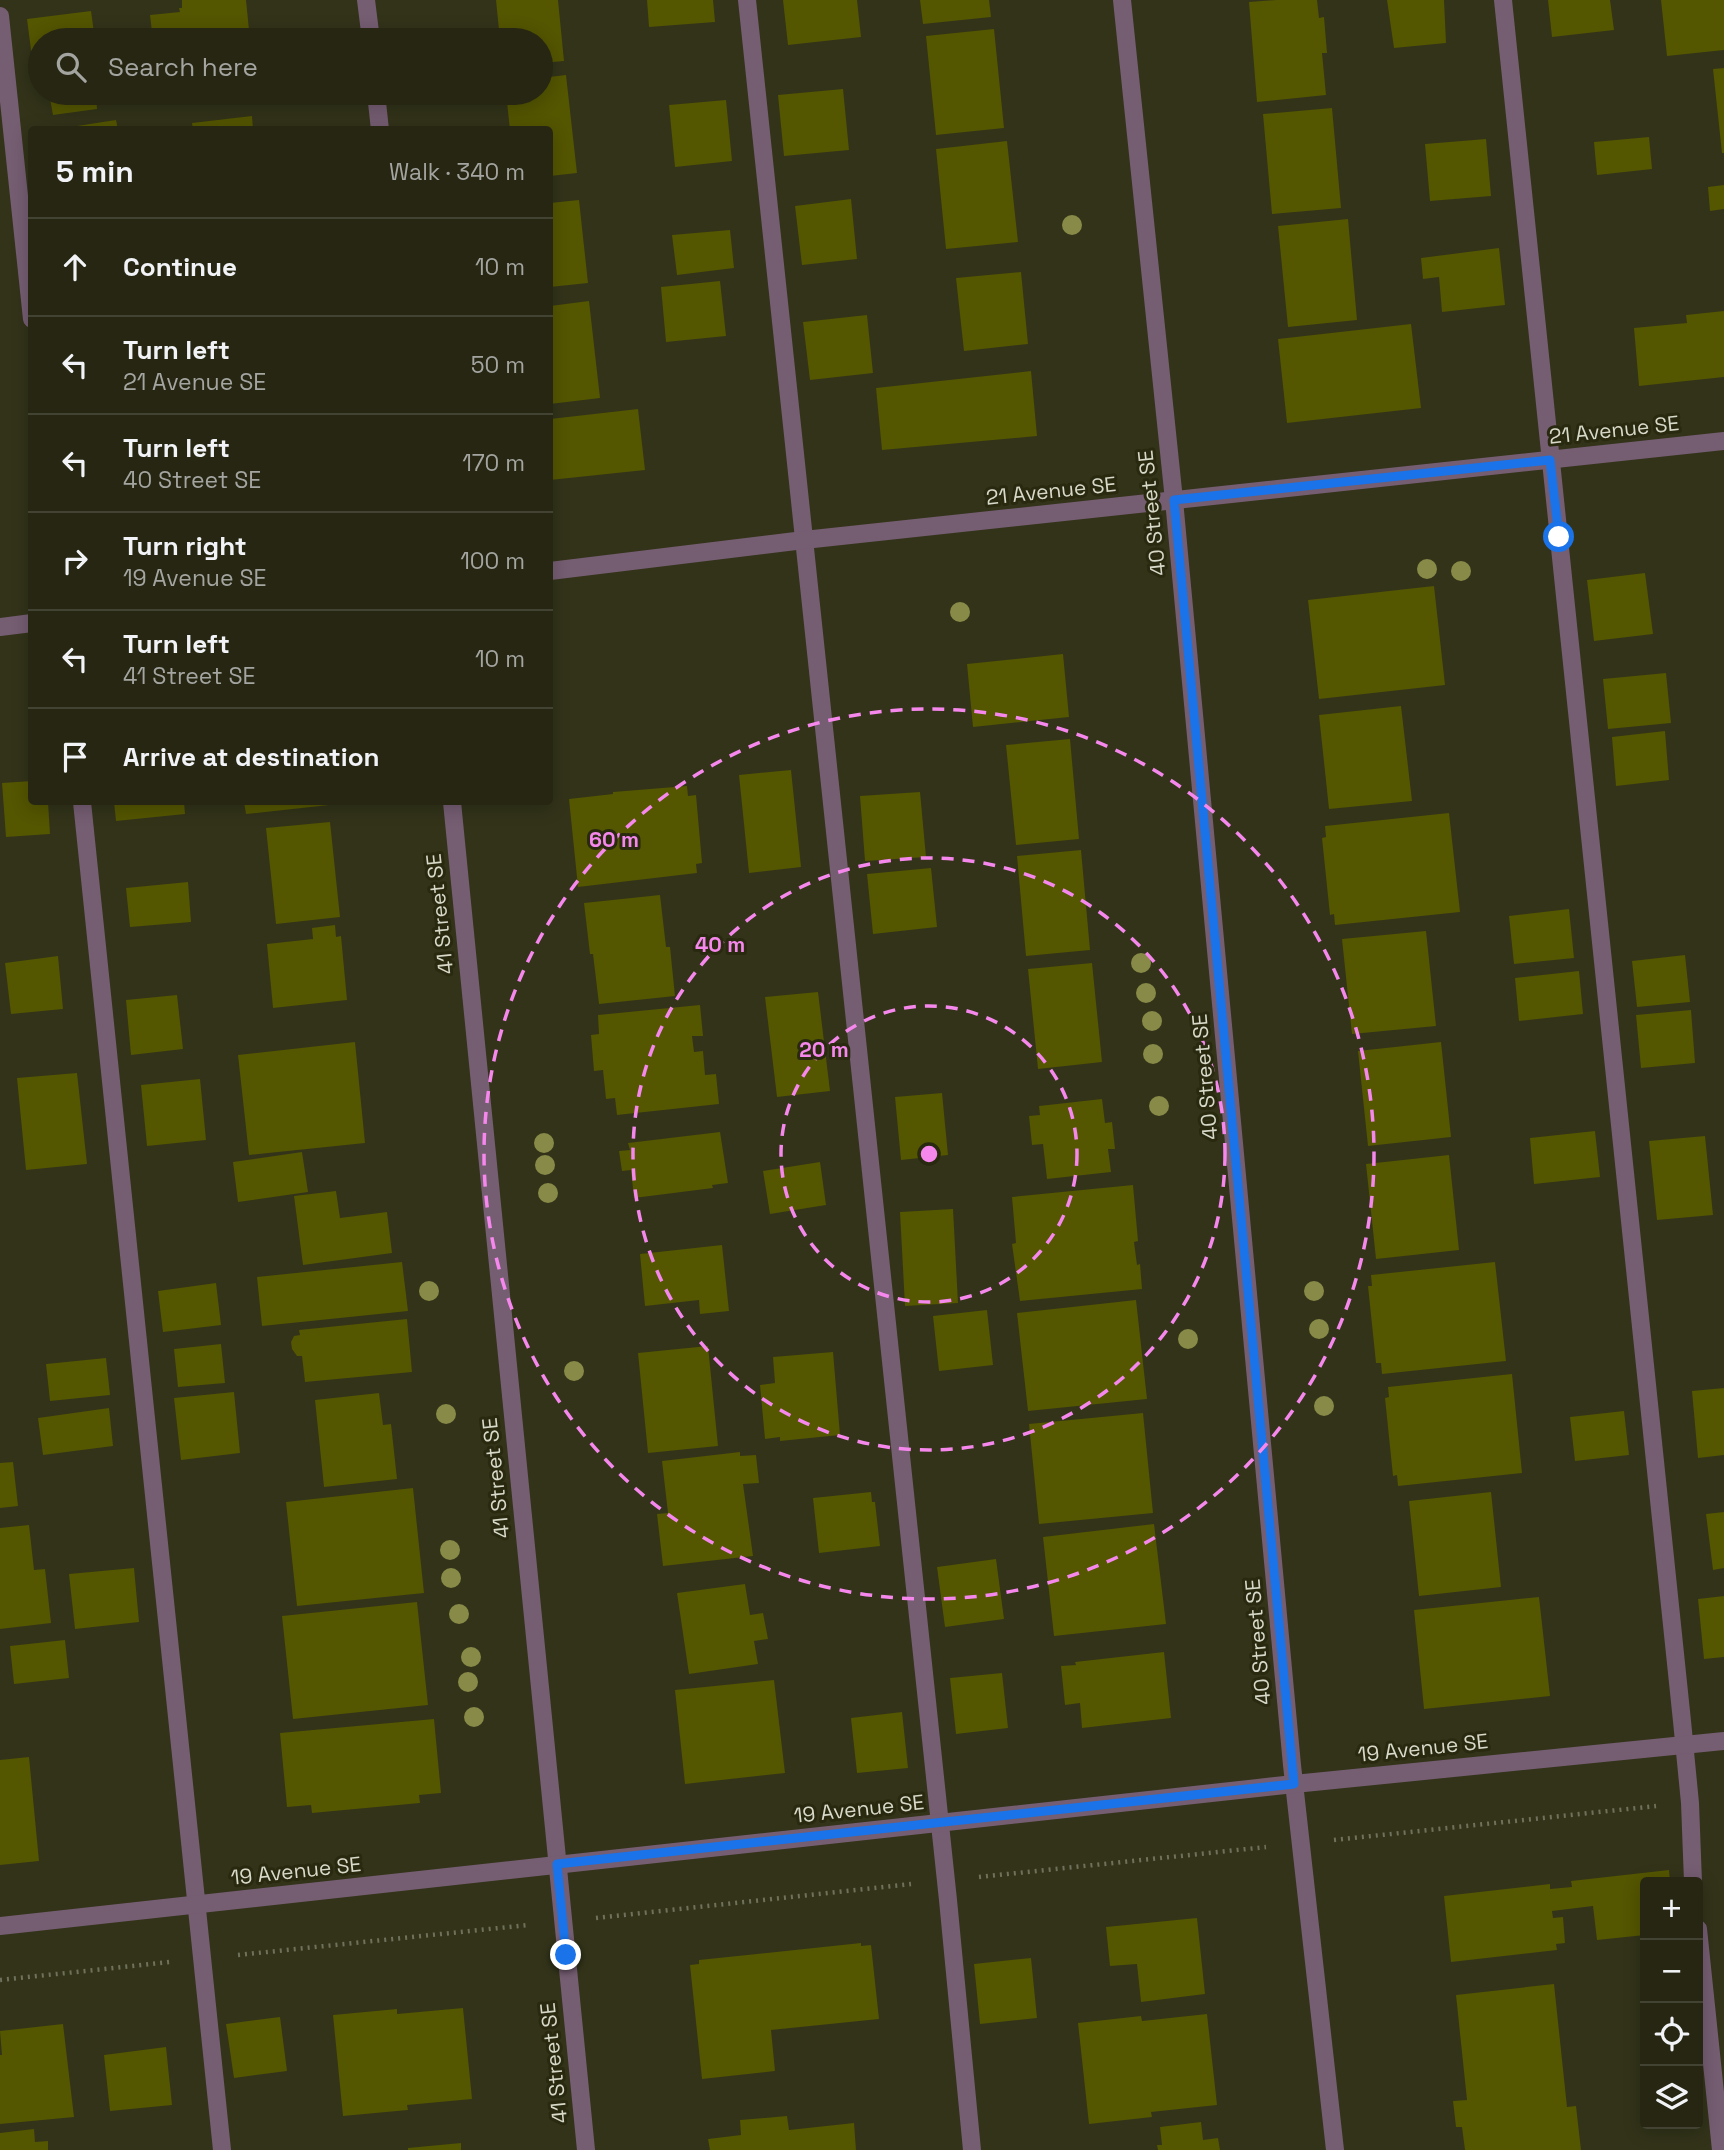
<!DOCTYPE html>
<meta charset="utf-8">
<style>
body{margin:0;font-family:"Space Grotesk",sans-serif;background:#323221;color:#f1f3f6}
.controls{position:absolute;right:21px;bottom:21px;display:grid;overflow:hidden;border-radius:7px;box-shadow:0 4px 18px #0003}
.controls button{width:63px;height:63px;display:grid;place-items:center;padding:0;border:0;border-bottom:2px solid #424333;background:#262613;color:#f1f3f6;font:35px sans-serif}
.stop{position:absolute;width:21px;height:21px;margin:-16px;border:5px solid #1a73e8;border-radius:50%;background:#fff}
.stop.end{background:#1a73e8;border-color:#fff;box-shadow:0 2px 7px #0008}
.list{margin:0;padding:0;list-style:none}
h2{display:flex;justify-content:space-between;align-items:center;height:91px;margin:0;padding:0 28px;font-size:30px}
h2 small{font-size:23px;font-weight:400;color:#a4a5a0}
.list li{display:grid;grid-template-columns:46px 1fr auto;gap:21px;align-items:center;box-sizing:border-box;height:98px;padding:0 28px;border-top:2px solid #424333}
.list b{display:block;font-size:26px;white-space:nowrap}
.list p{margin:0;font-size:23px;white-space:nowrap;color:#a4a5a0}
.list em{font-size:23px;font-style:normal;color:#a4a5a0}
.icon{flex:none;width:38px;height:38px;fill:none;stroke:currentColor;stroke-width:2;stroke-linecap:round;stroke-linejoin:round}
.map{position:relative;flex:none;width:1724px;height:2150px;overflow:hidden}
.search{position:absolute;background:#262613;box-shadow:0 4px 18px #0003;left:28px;top:28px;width:525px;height:77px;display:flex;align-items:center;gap:18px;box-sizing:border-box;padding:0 24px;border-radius:38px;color:#a4a5a0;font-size:26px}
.panel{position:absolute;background:#262613;box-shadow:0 4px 18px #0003;left:28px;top:126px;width:525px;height:679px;border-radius:7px}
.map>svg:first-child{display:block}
.building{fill:#545600}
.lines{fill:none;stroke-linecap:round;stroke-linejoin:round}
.path{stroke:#70715b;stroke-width:4.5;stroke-dasharray:2 5;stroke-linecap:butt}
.service{stroke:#755d72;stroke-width:18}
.minor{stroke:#755d72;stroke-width:18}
.tree{fill:#888a47}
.route{stroke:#1a73e8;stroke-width:9}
.ring{fill:none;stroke:#f688ed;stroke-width:3.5;stroke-dasharray:12 9}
.labels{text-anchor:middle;stroke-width:6;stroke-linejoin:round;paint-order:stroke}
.street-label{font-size:21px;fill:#d8d9c9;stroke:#28290f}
.centre{fill:#f688ed;stroke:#28290f;stroke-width:3.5}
.ring-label{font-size:21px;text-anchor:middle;font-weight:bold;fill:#f688ed;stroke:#28290f;stroke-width:6;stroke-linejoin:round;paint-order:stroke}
</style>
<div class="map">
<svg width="1724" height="2150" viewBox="0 0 1724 2150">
<rect width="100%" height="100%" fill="#323319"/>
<g class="building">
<path d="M 182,0 L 246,0 L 250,40 L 153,40 L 150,15 L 180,12 L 179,8 L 182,8 Z"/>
<path d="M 496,0 L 558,0 L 564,61 L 541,63 L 541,40 L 500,40 Z"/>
<path d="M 647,0 L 713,0 L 715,22 L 649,27 Z"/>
<path d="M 783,0 L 857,0 L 861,37 L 788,45 Z"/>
<path d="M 920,0 L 989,0 L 991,17 L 923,24 Z"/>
<path d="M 1276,0 L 1317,0 L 1319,18 L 1324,17 L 1327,53 L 1322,53 L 1326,95 L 1257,102 L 1249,2 Z"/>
<path d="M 1387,0 L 1444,0 L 1446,43 L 1394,48 Z"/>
<path d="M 1548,0 L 1610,0 L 1614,30 L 1552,37 Z"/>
<path d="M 1661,0 L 1724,0 L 1724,50 L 1667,56 Z"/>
<path d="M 91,11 L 95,40 L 40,40 L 40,72 L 34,73 L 27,19 Z"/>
<path d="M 994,29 L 1004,128 L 936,135 L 926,36 Z"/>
<path d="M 1724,68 L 1724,153 L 1722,153 L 1713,69 Z"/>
<path d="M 566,75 L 577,173 L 550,176 L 550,130 L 510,130 L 506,93 L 541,93 L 541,78 Z"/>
<path d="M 843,89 L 849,150 L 784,156 L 778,95 Z"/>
<path d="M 49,93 L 96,93 L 97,109 L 53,115 Z"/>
<path d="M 726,100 L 732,161 L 675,167 L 669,105 Z"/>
<path d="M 1332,108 L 1341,208 L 1272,214 L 1263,114 Z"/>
<path d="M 252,116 L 253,130 L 193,130 L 192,123 Z"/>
<path d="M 116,120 L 118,130 L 64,130 L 64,128 Z"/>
<path d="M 1649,137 L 1652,169 L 1597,175 L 1594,142 Z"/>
<path d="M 1486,139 L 1491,196 L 1430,201 L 1425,144 Z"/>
<path d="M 1007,141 L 1018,242 L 946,249 L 936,149 Z"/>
<path d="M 1724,185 L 1724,209 L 1710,211 L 1708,187 Z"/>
<path d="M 851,199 L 857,259 L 802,265 L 795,206 Z"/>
<path d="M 579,200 L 588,283 L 550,287 L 550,203 Z"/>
<path d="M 1348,219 L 1357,320 L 1288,327 L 1278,226 Z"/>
<path d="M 730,230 L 734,268 L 677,275 L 672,235 Z"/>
<path d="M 1499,248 L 1505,305 L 1442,312 L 1439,277 L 1423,279 L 1421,258 Z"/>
<path d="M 1021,272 L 1028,344 L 964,351 L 956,278 Z"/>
<path d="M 720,281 L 726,336 L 666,342 L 661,287 Z"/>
<path d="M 589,301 L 600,398 L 550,404 L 550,306 Z"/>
<path d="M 1724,311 L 1724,377 L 1639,386 L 1634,328 L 1687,323 L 1686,315 Z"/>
<path d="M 867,315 L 873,373 L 810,380 L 803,322 Z"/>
<path d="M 1411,324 L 1421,408 L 1287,423 L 1278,339 Z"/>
<path d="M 1031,371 L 1037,436 L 882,450 L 876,388 Z"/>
<path d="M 638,409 L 645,470 L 550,480 L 550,419 Z"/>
<path d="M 1645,573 L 1653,634 L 1594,641 L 1587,580 Z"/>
<path d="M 1434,586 L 1445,685 L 1319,699 L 1308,600 Z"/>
<path d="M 1063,654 L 1069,717 L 973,727 L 967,664 Z"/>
<path d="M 1666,673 L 1671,723 L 1608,729 L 1603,679 Z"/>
<path d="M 1401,706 L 1412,801 L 1329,809 L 1319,715 Z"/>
<path d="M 1665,731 L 1669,780 L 1616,786 L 1612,737 Z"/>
<path d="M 1070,739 L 1079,839 L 1016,845 L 1006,745 Z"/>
<path d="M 791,770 L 801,867 L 749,873 L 739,775 Z"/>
<path d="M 32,781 L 32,802 L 48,802 L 50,834 L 6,837 L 2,783 Z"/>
<path d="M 687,786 L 688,796 L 696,795 L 702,863 L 696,864 L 697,873 L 578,887 L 569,799 L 613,794 L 613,792 Z"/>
<path d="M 920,792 L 926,857 L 865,861 L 860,796 Z"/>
<path d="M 114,802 L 184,802 L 185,814 L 116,821 Z"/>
<path d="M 244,802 L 329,802 L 329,805 L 246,814 Z"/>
<path d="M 1449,813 L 1460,912 L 1335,925 L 1334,914 L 1330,915 L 1322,838 L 1326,837 L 1325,826 Z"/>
<path d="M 330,822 L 340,917 L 276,924 L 266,828 Z"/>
<path d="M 1081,850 L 1090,950 L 1026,956 L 1017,856 Z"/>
<path d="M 931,868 L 937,927 L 873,934 L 867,874 Z"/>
<path d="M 188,882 L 191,922 L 130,927 L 126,888 Z"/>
<path d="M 660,895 L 666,947 L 670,947 L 675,996 L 599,1004 L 593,954 L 590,954 L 584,903 Z"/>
<path d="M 1569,909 L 1574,958 L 1514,964 L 1509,916 Z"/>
<path d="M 335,925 L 336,937 L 341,936 L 347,1000 L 273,1008 L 267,944 L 313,939 L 312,928 Z"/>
<path d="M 1426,931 L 1436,1026 L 1352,1034 L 1342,939 Z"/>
<path d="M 1685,955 L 1690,1002 L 1637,1007 L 1632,961 Z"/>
<path d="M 58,956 L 63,1009 L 11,1014 L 5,963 Z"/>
<path d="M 1092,963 L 1102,1062 L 1038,1069 L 1028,969 Z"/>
<path d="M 1579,971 L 1583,1014 L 1519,1021 L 1515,978 Z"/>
<path d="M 818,992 L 830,1091 L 777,1097 L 765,997 Z"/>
<path d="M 177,995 L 183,1049 L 131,1055 L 126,1000 Z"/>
<path d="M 700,1005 L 703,1036 L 692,1036 L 694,1052 L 703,1051 L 705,1075 L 716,1074 L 719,1104 L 617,1115 L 615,1098 L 606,1099 L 603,1070 L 594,1071 L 591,1035 L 599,1034 L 598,1015 Z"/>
<path d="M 1691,1010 L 1695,1063 L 1641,1068 L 1636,1015 Z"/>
<path d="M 355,1042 L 365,1143 L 249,1155 L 238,1055 Z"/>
<path d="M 1441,1042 L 1451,1137 L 1368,1146 L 1358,1051 Z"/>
<path d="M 77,1073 L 87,1164 L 26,1170 L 17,1078 Z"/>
<path d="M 200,1079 L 206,1140 L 147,1146 L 141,1085 Z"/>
<path d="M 942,1093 L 948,1155 L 901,1160 L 895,1097 Z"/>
<path d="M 1102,1099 L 1105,1123 L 1112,1122 L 1115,1149 L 1108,1149 L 1111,1172 L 1047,1179 L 1043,1144 L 1032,1145 L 1029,1116 L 1040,1115 L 1039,1106 Z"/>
<path d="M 1595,1131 L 1600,1177 L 1534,1184 L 1530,1138 Z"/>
<path d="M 720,1132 L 728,1183 L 712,1185 L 713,1188 L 634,1198 L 631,1170 L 622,1171 L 619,1151 L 630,1150 L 628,1143 Z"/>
<path d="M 1705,1136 L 1713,1215 L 1657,1220 L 1649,1141 Z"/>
<path d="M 302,1152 L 308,1192 L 238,1202 L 233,1162 Z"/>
<path d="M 1449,1155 L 1459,1250 L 1376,1259 L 1366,1164 Z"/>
<path d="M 820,1162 L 826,1205 L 770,1214 L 763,1171 Z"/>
<path d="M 1133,1185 L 1138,1241 L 1134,1242 L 1137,1265 L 1140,1264 L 1142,1289 L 1020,1301 L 1012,1244 L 1016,1243 L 1012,1197 Z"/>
<path d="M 336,1191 L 340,1218 L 387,1212 L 392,1253 L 303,1265 L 294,1196 Z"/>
<path d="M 953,1209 L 958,1303 L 905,1306 L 900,1212 Z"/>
<path d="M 722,1245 L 729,1311 L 700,1314 L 699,1300 L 645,1306 L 640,1254 Z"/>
<path d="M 402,1262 L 408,1311 L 262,1326 L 257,1277 Z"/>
<path d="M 1495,1262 L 1506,1361 L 1382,1374 L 1381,1363 L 1376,1363 L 1368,1286 L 1372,1286 L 1371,1275 Z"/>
<path d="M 216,1283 L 221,1325 L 163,1332 L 158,1291 Z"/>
<path d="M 1136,1300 L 1147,1399 L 1028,1411 L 1017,1313 Z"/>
<path d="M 987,1310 L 993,1365 L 939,1371 L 933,1316 Z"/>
<path d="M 407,1319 L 412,1372 L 305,1382 L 302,1356 L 297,1356 L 292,1349 L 291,1342 L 294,1336 L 300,1335 L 299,1330 Z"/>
<path d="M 221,1344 L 225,1383 L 178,1387 L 174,1349 Z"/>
<path d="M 708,1346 L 718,1446 L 648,1453 L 638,1353 Z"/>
<path d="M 833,1352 L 840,1435 L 780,1441 L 780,1437 L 765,1439 L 760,1385 L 775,1383 L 773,1357 Z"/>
<path d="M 106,1358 L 110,1395 L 50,1401 L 46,1364 Z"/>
<path d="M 1512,1374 L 1522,1473 L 1398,1486 L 1397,1475 L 1393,1476 L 1385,1398 L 1389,1397 L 1388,1387 Z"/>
<path d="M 1724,1388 L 1724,1455 L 1698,1458 L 1692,1391 Z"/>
<path d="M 234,1392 L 240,1453 L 181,1460 L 174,1398 Z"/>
<path d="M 379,1393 L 383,1425 L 391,1424 L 397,1479 L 324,1487 L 315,1400 Z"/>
<path d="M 109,1408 L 113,1446 L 43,1455 L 38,1418 Z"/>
<path d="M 1624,1411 L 1629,1455 L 1575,1461 L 1570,1417 Z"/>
<path d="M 1143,1413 L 1153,1513 L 1039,1524 L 1029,1424 Z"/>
<path d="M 740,1452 L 740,1456 L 756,1455 L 759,1483 L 743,1484 L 753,1556 L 663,1566 L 657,1514 L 668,1513 L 662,1461 Z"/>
<path d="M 13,1462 L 18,1506 L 0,1508 L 0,1463 Z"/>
<path d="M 413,1488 L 424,1593 L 297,1606 L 286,1502 Z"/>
<path d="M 871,1492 L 872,1502 L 875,1502 L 880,1546 L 819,1553 L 813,1498 Z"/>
<path d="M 1491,1492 L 1501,1587 L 1419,1596 L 1409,1501 Z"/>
<path d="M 1724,1512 L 1724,1568 L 1713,1570 L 1706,1514 Z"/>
<path d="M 1154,1524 L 1166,1624 L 1054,1636 L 1043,1537 Z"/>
<path d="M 29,1525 L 34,1570 L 45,1569 L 51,1623 L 0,1629 L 0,1528 Z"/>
<path d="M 996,1559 L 1004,1619 L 945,1627 L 937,1567 Z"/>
<path d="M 134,1568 L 139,1622 L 75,1629 L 69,1574 Z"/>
<path d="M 745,1584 L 750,1615 L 763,1613 L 768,1639 L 754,1641 L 758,1664 L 689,1674 L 677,1593 Z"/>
<path d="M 1724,1596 L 1724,1657 L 1704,1659 L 1698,1599 Z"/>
<path d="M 1539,1597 L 1550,1696 L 1424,1709 L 1414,1610 Z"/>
<path d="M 417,1602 L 428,1705 L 293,1719 L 282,1616 Z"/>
<path d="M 65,1640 L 69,1678 L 14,1684 L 10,1646 Z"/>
<path d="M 1164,1652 L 1171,1718 L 1082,1728 L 1080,1703 L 1065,1705 L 1061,1666 L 1076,1665 L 1075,1662 Z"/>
<path d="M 1002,1673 L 1008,1728 L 956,1734 L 950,1678 Z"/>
<path d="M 774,1680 L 785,1773 L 685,1784 L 675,1690 Z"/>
<path d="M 902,1712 L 908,1768 L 857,1773 L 851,1718 Z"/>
<path d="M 434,1719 L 441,1793 L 419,1795 L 420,1803 L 312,1813 L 311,1805 L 287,1807 L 280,1733 Z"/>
<path d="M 29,1757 L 39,1861 L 0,1865 L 0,1760 Z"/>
<path d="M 1669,1870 L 1670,1882 L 1645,1882 L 1645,1935 L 1597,1940 L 1593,1906 L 1552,1911 L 1553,1918 L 1563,1917 L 1565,1943 L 1556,1944 L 1557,1950 L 1451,1962 L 1444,1896 L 1550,1884 L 1550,1889 L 1572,1887 L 1571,1881 Z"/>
<path d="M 1197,1918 L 1205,1994 L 1141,2002 L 1137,1964 L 1110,1966 L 1106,1927 Z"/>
<path d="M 861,1943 L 861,1946 L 871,1945 L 879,2019 L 771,2030 L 775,2071 L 702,2079 L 690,1965 L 699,1964 L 699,1960 Z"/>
<path d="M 1031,1958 L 1037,2018 L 980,2024 L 974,1964 Z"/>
<path d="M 1554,1984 L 1567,2107 L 1576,2106 L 1581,2150 L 1465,2150 L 1462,2127 L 1456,2127 L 1453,2101 L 1467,2100 L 1456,1995 Z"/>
<path d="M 463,2008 L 472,2099 L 407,2105 L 408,2110 L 343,2116 L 333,2015 L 397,2009 L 397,2014 Z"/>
<path d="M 1207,2014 L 1217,2105 L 1151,2112 L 1152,2117 L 1089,2124 L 1078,2023 L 1141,2016 L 1142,2021 Z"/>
<path d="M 280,2017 L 287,2071 L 234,2078 L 226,2024 Z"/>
<path d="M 63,2024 L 74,2117 L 0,2124 L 0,2055 L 2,2055 L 0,2031 Z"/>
<path d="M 166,2047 L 172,2105 L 110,2111 L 104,2055 Z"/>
<path d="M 787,2116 L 789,2130 L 854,2123 L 856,2150 L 710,2150 L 708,2139 L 741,2135 L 740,2120 Z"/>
<path d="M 1201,2122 L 1203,2140 L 1218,2138 L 1220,2150 L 1158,2150 L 1157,2145 L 1162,2145 L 1160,2127 Z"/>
<path d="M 34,2129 L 35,2142 L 48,2141 L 48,2150 L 0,2150 L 0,2133 Z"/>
<path d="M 461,2143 L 461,2150 L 408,2150 L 408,2148 Z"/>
</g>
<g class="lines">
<g class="path">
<path d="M 1334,1840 L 1656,1806"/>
<path d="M 979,1877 L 1266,1847"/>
<path d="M 596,1918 L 911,1884"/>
<path d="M 238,1955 L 528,1925"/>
<path d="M 0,1980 L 170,1962"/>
</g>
<g class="service">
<path d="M 747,0 L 948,1900 L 972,2150"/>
<path d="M 1503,0 L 1682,1721 L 1690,1803 L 1693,1882"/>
<path d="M 0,16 L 32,319"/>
<path d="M 82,802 L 222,2150"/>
<path d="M 1698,1929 L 1721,2150"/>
</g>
<g class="minor">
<path d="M 366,0 L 371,40"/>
<path d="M 1122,0 L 1174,500 L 1292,1765 L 1335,2150"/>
<path d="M 376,93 L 380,130"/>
<path d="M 550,571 L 804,540 L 1724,441"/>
<path d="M 0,627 L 32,623"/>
<path d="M 452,802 L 586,2150"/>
<path d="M 0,1926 L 1294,1784 L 1724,1741"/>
</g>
</g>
<g class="tree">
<circle cx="1072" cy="225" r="10"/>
<circle cx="1427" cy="569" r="10"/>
<circle cx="1461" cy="571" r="10"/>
<circle cx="960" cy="612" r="10"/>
<circle cx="1141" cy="963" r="10"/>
<circle cx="1146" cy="993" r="10"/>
<circle cx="1152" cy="1021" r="10"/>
<circle cx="1153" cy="1054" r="10"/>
<circle cx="1159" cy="1106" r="10"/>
<circle cx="544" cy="1143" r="10"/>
<circle cx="545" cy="1165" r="10"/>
<circle cx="548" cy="1193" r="10"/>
<circle cx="429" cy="1291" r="10"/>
<circle cx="1314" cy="1291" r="10"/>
<circle cx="1319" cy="1329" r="10"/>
<circle cx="1188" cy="1339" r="10"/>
<circle cx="574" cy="1371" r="10"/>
<circle cx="1324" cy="1406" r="10"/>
<circle cx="446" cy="1414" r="10"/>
<circle cx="450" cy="1550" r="10"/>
<circle cx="451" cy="1578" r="10"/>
<circle cx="459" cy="1614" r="10"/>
<circle cx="471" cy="1657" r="10"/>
<circle cx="468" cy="1682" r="10"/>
<circle cx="474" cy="1717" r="10"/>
</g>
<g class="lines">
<path class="route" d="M 566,1955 L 557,1864 L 1294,1784 L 1174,500 L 1550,460 L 1559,537"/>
</g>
<g class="ring">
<circle cx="929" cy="1154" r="148"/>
<circle cx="929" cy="1154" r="296"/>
<circle cx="929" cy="1154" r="445"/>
</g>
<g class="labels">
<g class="street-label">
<text transform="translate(1614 430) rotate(-6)" y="7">21 Avenue SE</text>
<text transform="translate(1051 491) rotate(-6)" y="7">21 Avenue SE</text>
<text transform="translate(1152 513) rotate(-96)" y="7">40 Street SE</text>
<text transform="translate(440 914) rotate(-96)" y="7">41 Street SE</text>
<text transform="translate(1205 1077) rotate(-95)" y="7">40 Street SE</text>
<text transform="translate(496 1478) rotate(-96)" y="7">41 Street SE</text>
<text transform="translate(1258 1642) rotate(-95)" y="7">40 Street SE</text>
<text transform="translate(1423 1748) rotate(-6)" y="7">19 Avenue SE</text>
<text transform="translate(859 1809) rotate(-6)" y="7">19 Avenue SE</text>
<text transform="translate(296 1871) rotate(-6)" y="7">19 Avenue SE</text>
<text transform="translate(554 2063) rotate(-96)" y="7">41 Street SE</text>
</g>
</g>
<circle cx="929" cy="1154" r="10" class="centre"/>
<g class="ring-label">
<text x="614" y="847">60 m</text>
<text x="720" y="952">40 m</text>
<text x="824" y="1057">20 m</text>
</g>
</svg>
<div class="controls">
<button>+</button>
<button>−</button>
<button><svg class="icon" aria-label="locate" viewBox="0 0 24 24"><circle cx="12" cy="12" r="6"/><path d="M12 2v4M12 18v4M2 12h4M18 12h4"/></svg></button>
<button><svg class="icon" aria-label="layers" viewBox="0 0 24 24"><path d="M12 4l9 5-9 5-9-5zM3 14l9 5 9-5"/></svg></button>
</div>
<div class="stop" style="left:1559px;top:537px"></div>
<div class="stop end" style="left:566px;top:1955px"></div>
<div class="search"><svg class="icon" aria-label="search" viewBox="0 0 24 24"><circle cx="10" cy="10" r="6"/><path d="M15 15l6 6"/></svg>Search here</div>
<section class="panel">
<h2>5 min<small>Walk · 340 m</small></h2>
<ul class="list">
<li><svg class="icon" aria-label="ahead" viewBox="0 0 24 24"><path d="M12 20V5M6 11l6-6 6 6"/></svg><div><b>Continue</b></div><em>10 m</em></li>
<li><svg class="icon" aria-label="left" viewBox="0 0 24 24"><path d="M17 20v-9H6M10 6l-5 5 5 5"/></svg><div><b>Turn left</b><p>21 Avenue SE</p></div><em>50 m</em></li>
<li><svg class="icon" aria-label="left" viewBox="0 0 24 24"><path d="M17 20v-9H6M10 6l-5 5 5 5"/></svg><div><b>Turn left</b><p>40 Street SE</p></div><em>170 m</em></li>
<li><svg class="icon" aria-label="right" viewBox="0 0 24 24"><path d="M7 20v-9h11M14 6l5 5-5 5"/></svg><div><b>Turn right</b><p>19 Avenue SE</p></div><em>100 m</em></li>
<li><svg class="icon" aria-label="left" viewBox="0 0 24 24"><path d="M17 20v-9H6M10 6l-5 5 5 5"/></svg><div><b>Turn left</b><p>41 Street SE</p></div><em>10 m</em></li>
<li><svg class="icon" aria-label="arrive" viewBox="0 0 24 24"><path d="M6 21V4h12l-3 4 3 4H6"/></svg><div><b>Arrive at destination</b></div></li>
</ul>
</section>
</div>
